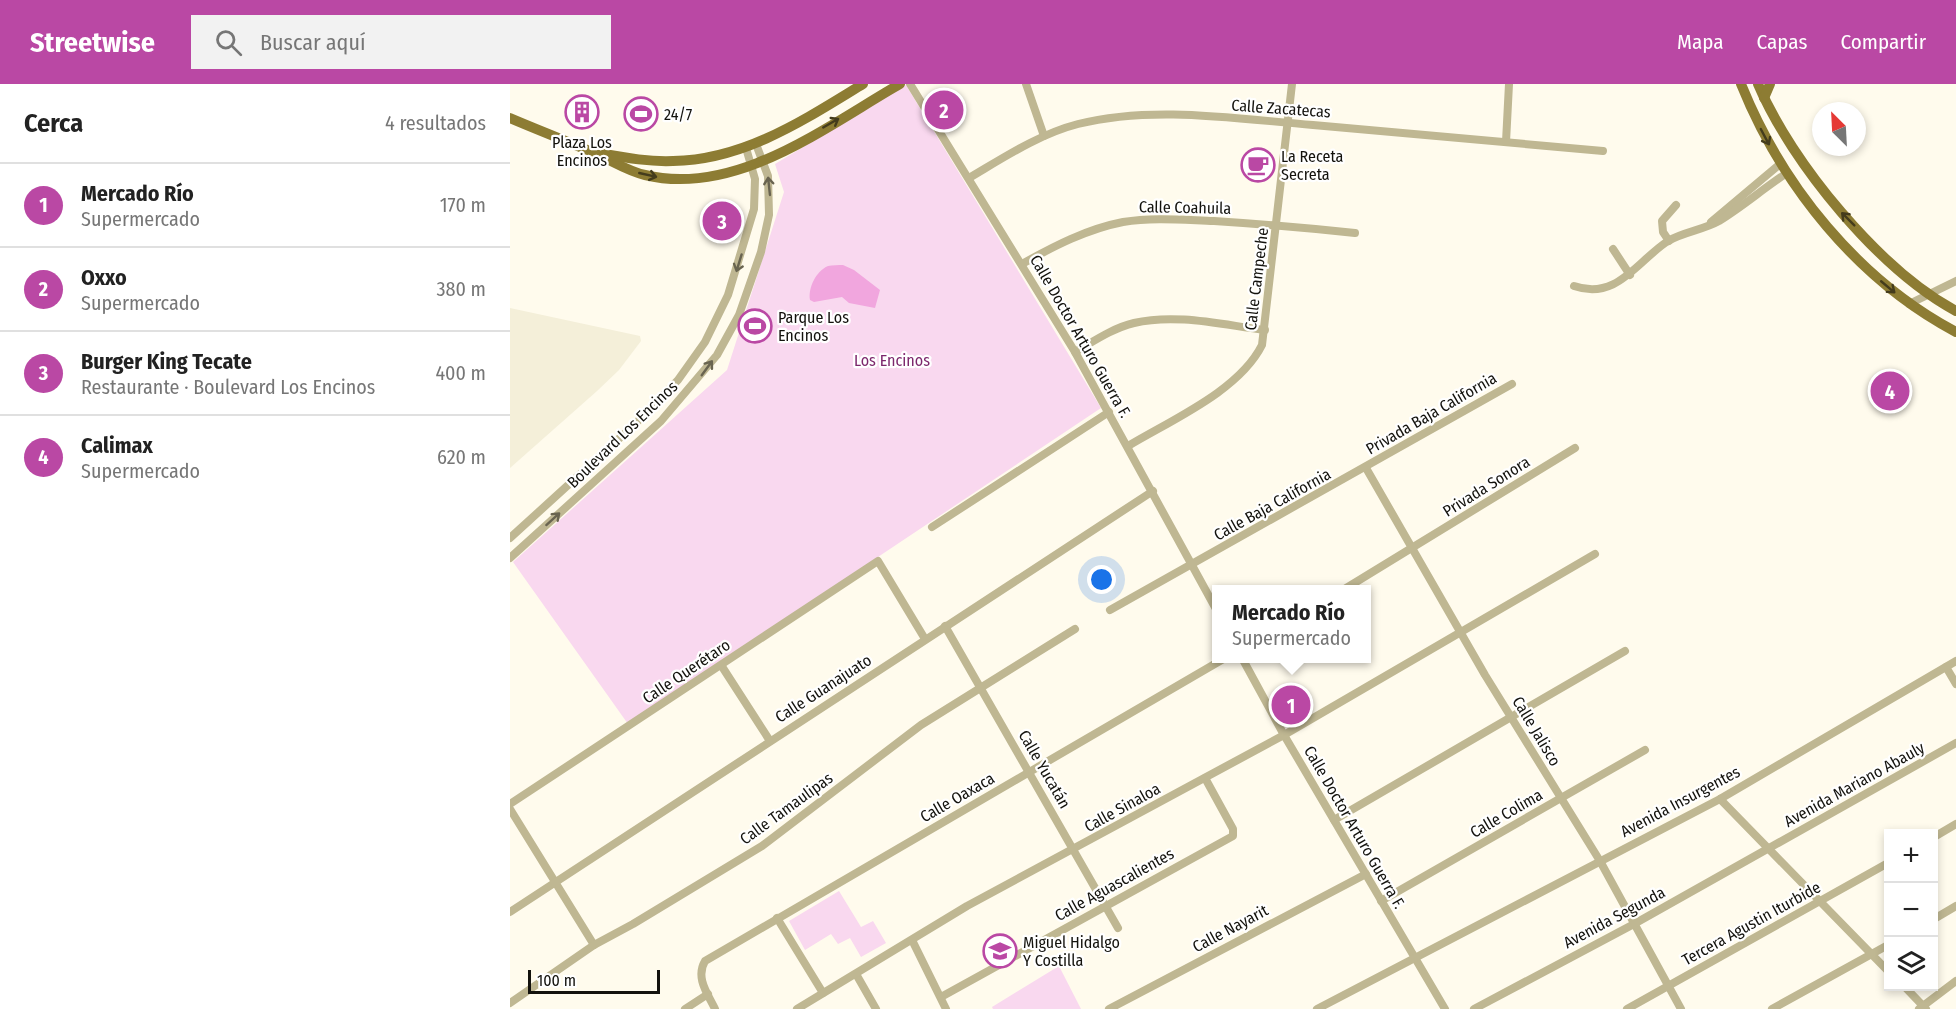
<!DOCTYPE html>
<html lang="es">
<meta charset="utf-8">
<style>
body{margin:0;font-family:"Fira Sans Condensed",sans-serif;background:#f2f2f2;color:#222}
.controls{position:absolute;right:18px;bottom:18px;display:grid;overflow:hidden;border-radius:0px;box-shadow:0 3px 9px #0003}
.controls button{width:54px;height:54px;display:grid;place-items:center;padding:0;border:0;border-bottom:2px solid #e0e0e0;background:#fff;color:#222;font:30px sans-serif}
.compass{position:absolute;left:1302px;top:18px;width:54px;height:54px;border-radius:50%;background:#fff;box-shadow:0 3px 9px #0003;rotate:336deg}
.scale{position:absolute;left:18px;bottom:15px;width:132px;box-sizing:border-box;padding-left:6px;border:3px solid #13120d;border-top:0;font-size:16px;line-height:21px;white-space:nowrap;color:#13120d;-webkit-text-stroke:4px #fff;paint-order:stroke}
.you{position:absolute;left:592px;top:496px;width:21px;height:21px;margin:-15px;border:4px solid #fff;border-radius:50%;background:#1a73e8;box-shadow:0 0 0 9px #1a73e833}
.badge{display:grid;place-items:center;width:39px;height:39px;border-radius:50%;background:#ba48a4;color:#fff;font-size:20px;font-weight:700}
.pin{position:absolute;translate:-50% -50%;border:3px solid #fff;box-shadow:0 2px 6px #0006}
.popup{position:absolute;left:702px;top:501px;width:159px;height:78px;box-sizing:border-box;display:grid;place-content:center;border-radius:0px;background:#fff;filter:drop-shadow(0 2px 4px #0005);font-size:20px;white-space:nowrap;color:#767676}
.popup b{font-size:22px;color:#222}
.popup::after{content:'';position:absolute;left:50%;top:100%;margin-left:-12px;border:12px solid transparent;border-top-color:#fff}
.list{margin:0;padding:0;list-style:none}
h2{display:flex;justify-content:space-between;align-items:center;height:78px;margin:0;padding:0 24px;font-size:26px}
h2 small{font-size:20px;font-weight:400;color:#767676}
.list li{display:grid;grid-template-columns:39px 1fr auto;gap:18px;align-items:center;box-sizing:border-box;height:84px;padding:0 24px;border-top:2px solid #e0e0e0}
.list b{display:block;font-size:22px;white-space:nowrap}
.list p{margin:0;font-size:20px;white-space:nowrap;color:#767676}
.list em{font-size:20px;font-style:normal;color:#767676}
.icon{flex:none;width:33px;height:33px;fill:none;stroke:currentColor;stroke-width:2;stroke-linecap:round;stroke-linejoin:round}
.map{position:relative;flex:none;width:1446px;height:925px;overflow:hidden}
header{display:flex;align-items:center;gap:36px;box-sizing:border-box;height:84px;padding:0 30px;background:#ba48a4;color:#fff}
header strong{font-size:28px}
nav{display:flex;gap:33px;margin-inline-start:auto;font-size:21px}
.search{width:420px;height:54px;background:#f2f2f2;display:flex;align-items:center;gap:15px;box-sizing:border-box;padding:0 21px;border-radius:0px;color:#767676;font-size:22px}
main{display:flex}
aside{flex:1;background:#fff}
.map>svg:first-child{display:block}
.built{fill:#f4efd9}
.green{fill:#f9d8ef}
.water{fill:#f1a6de}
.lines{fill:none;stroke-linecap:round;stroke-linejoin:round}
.minor{stroke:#bfb792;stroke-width:8}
.major{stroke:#8d7c33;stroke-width:10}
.oneway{stroke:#443c1c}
.oneway2{stroke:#696450}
.labels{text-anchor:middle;stroke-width:4.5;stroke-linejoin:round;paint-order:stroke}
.street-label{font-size:16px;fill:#13120d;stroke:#fff}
.poi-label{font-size:16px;fill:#13120d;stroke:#fff;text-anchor:start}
.park-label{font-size:16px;fill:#7c276c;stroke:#fff}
</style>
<header>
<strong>Streetwise</strong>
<div class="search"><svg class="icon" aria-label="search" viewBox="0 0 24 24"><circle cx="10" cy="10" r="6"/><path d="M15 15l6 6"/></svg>Buscar aquí</div>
<nav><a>Mapa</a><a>Capas</a><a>Compartir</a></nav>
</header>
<main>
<aside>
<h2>Cerca<small>4 resultados</small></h2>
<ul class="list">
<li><span class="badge">1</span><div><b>Mercado Río</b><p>Supermercado</p></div><em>170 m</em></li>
<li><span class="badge">2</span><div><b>Oxxo</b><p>Supermercado</p></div><em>380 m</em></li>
<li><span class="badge">3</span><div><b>Burger King Tecate</b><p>Restaurante · Boulevard Los Encinos</p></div><em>400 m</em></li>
<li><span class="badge">4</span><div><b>Calimax</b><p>Supermercado</p></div><em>620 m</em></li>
</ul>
</aside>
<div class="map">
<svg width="1446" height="925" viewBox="0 0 1446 925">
<rect width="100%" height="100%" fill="#fffbed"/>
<path class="built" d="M 0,224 L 130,252 L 131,257 L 109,286 L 87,307 L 0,384 Z"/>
<g class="green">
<path d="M 396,1 L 591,324 L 118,640 L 3,478 L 217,286 L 274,108 L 265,80 Z"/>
<path d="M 329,807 L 351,843 L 363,837 L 376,859 L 351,873 L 340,854 L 328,860 L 321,850 L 295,866 L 279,837 Z"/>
<path d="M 549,882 L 571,925 L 483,925 L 482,923 Z"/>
</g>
<path class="water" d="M 333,181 L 344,186 L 370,206 L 365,224 L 339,219 L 332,213 L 304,218 L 300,216 C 298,204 306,187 318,182 C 322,181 329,181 333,181 Z"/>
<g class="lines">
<g class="minor">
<path d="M 400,0 L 565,268 L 706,525"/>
<path d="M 516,0 L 534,52"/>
<path d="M 996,58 L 999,0"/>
<path d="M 459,94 C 493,74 529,50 568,40 C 644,21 727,35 803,41 C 900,50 997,58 1093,67"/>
<path d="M 1201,138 L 1270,80"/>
<path d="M 1159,157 L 1153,148 L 1152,137 L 1166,121"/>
<path d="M 1103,165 L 1120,191"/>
<path d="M 512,180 C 544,162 577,145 613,138 C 643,133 674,136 704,137 C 751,140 798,144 845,149"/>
<path d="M 1064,202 C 1107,217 1127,177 1158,157 C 1173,148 1193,146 1209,137 C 1232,123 1254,104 1277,89"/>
<path d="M 1399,220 L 1446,197"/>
<path d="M 565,268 C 584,257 603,244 624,239 C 666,229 713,241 755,246"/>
<path d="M 618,362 C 661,336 729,307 752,261 L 782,0"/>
<path d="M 856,384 L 975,591 L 1090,777 L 1171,925"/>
<path d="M 422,443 L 599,328"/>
<path d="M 0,454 L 124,341 L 168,296 L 195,258 L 218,211 L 244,125 L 245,95 L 236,64"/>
<path d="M 0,474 L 151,337 L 207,271 L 229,231 L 251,168 L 259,131 L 258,92 L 246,60"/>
<path d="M 833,506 L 1065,364"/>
<path d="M 600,526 L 1002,300"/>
<path d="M 435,542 L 608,844"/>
<path d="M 732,574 L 774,651 L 935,925"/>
<path d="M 211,581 L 260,657"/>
<path d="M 1436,583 L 1446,600"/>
<path d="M 1210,715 L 1378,887"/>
<path d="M 0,720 L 368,477 L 415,555"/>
<path d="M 0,725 L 84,861"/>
<path d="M 824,736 L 1115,567"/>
<path d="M 1424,753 L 1446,740"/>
<path d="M 871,817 L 1135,666"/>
<path d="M 0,828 L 643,407"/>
<path d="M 267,834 L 313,909"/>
<path d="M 1424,835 L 1446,822"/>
<path d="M 402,856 L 436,925"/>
<path d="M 346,890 L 366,925"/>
<path d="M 1394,902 L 1416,925"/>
<path d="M 431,913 L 723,752 L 723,745 L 695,694"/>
<path d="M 0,919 L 84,861 L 123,840 L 252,762 L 411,641 L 565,545"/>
<path d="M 175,925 L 198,910"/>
<path d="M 205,925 C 198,910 185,894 195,877 L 715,574"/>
<path d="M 287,925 L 457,822 L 774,651 L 1085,470"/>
<path d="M 599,925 L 856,790"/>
<path d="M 807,925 L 1210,715 L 1446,577"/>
<path d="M 964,925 L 1124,840 L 1446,659"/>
<path d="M 1117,925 L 1378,779"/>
<path d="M 1262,925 L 1378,861"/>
<path d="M 1409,925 L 1446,897"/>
</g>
<g class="major">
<path d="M 1231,0 C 1272,102 1348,196 1446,248"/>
<path d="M 1248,0 C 1282,80 1370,186 1446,227"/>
<path d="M 1254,14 L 1260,0"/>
<path d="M 0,34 C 28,46 57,57 84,69 C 101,76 117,87 135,91 C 226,113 315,43 390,0"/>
<path d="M 94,70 C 117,74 140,78 163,77 C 234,76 294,36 353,0"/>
</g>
</g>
<defs><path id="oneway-shaft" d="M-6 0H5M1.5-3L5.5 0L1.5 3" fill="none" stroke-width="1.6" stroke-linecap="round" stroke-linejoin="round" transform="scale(1.5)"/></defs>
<g class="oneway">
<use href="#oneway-shaft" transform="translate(321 39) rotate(-30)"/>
<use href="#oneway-shaft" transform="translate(1255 53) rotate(62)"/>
<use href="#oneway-shaft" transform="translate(138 91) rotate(13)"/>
<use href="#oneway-shaft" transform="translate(1338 135) rotate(-135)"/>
<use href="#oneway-shaft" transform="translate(1378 203) rotate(40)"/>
</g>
<g class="oneway2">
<use href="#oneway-shaft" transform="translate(259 102) rotate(-96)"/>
<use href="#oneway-shaft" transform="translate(229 179) rotate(107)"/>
<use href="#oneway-shaft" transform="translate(197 284) rotate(-54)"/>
<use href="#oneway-shaft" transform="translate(43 435) rotate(-42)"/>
</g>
<defs>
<symbol id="building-ring" viewBox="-11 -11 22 22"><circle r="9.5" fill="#fff" stroke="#ba48a4" stroke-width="1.5"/><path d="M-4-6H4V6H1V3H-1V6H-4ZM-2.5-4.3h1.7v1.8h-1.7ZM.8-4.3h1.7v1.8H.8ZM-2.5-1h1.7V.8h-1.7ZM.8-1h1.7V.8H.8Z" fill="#ba48a4"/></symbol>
<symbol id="stadium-ring" viewBox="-11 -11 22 22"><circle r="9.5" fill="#fff" stroke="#ba48a4" stroke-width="1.5"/><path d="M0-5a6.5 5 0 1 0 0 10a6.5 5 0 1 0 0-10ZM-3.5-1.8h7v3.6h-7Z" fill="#ba48a4"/></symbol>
<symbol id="cafe-ring" viewBox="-11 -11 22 22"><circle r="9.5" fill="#fff" stroke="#ba48a4" stroke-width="1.5"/><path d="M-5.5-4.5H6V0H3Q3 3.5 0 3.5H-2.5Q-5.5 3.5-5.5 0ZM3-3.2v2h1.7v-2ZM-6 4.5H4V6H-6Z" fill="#ba48a4"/></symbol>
<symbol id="school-ring" viewBox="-11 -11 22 22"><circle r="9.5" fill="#fff" stroke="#ba48a4" stroke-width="1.5"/><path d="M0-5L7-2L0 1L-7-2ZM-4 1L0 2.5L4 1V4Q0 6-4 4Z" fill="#ba48a4"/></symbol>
</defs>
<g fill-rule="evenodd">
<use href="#building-ring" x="53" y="9" width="38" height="38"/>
<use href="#stadium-ring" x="112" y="11" width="38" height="38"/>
<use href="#cafe-ring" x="729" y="62" width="38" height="38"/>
<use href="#stadium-ring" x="226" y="223" width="38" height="38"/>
<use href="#school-ring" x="471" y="848" width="38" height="38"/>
</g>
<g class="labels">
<g class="street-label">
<text transform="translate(771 24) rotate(4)" y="6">Calle Zacatecas</text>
<text transform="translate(675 123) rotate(1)" y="6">Calle Coahuila</text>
<text transform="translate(746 195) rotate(-83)" y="6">Calle Campeche</text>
<text transform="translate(571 252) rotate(60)" y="6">Calle Doctor Arturo Guerra F.</text>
<text transform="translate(921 329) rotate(-30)" y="6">Privada Baja California</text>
<text transform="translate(112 350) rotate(-44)" y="6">Boulevard Los Encinos</text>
<text transform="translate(976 402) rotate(-32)" y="6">Privada Sonora</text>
<text transform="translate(762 420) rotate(-29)" y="6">Calle Baja California</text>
<text transform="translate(176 587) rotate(-34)" y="6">Calle Querétaro</text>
<text transform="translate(313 604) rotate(-33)" y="6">Calle Guanajuato</text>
<text transform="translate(1027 647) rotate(59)" y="6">Calle Jalisco</text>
<text transform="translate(535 685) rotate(60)" y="6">Calle Yucatán</text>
<text transform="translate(1344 700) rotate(-29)" y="6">Avenida Mariano Abauly</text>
<text transform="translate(447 713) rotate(-30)" y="6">Calle Oaxaca</text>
<text transform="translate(1170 717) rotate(-28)" y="6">Avenida Insurgentes</text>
<text transform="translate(612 723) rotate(-29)" y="6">Calle Sinaloa</text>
<text transform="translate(276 724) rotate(-36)" y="6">Calle Tamaulipas</text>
<text transform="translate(996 729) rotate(-30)" y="6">Calle Colima</text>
<text transform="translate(845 743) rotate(60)" y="6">Calle Doctor Arturo Guerra F.</text>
<text transform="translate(604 800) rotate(-29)" y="6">Calle Aguascalientes</text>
<text transform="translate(1104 833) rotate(-28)" y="6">Avenida Segunda</text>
<text transform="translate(1241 839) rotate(-29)" y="6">Tercera Agustin Iturbide</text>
<text transform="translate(720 844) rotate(-28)" y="6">Calle Nayarit</text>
</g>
<g class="poi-label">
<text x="154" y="36">24/7</text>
<text x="72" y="64" text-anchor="middle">Plaza Los<tspan x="72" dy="18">Encinos</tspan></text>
<text x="771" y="78">La Receta<tspan x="771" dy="18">Secreta</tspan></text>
<text x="268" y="239">Parque Los<tspan x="268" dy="18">Encinos</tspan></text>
<text x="513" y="864">Miguel Hidalgo<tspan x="513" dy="18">Y Costilla</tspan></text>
</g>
<g class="park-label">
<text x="382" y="282">Los Encinos</text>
</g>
</g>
</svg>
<div class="controls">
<button>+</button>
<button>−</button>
<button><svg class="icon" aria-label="layers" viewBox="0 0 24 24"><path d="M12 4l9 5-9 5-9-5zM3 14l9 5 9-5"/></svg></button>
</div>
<svg class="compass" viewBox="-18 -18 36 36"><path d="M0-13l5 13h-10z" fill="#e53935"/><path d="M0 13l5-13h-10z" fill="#767676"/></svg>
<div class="scale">100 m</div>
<div class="you"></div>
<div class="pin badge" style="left:781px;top:621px">1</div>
<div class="popup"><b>Mercado Río</b>Supermercado</div>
<div class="pin badge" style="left:434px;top:26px">2</div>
<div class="pin badge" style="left:212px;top:137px">3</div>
<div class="pin badge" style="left:1380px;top:307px">4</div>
</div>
</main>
